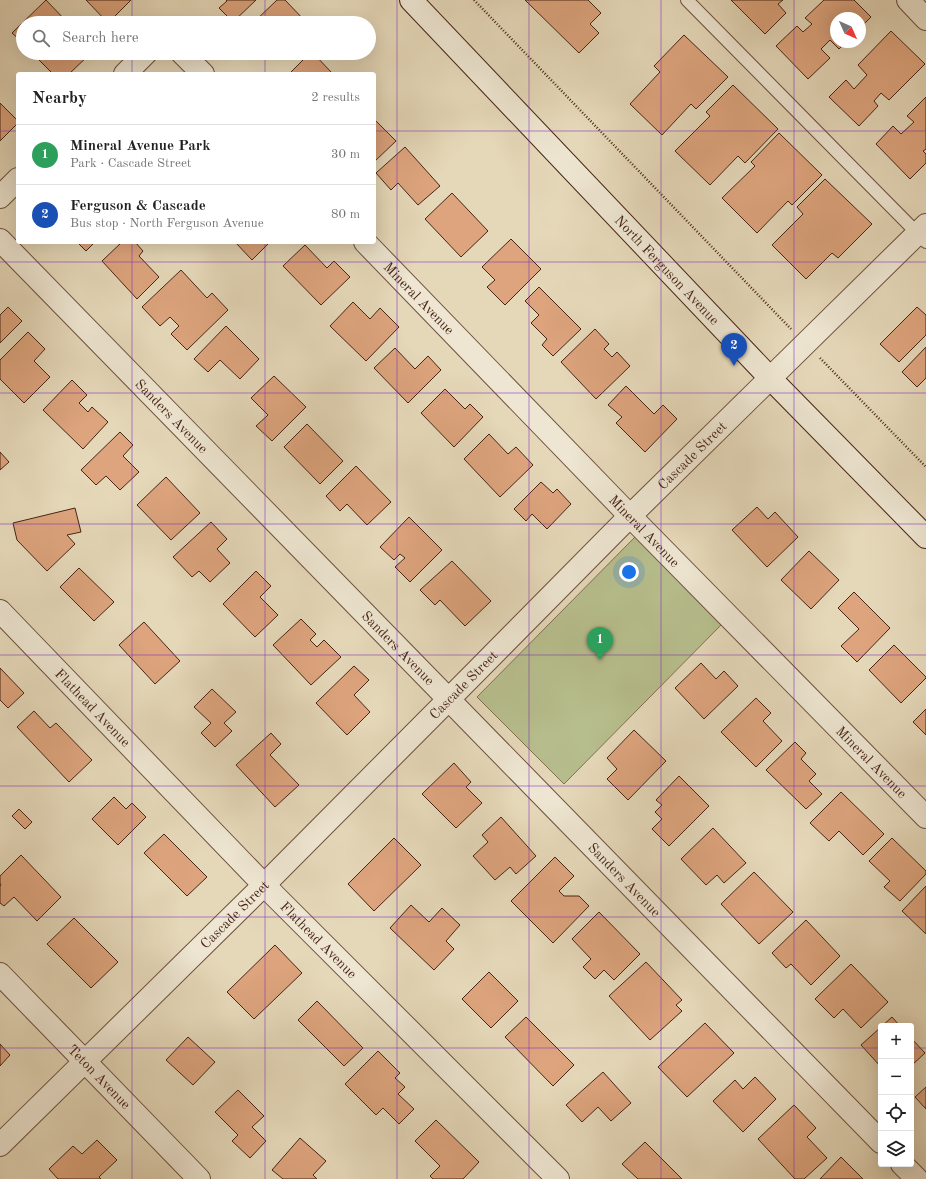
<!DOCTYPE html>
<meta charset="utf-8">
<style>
body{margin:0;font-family:"Old Standard TT",serif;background:#f6f6f6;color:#202124}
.controls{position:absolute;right:12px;bottom:12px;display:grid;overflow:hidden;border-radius:4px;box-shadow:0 4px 16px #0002}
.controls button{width:36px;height:36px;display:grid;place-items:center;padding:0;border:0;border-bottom:1px solid #e0e0e0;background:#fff;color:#202124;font:20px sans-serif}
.compass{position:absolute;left:830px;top:12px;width:36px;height:36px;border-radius:50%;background:#fff;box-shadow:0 4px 16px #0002;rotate:135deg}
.you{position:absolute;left:629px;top:572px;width:14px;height:14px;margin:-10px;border:3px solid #fff;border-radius:50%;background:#1a73e8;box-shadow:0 0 0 6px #1a73e833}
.badge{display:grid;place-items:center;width:26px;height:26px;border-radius:50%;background:#8f2418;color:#fff;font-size:13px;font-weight:700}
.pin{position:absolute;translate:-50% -33px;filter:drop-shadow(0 1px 2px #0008)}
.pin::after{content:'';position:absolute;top:21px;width:14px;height:12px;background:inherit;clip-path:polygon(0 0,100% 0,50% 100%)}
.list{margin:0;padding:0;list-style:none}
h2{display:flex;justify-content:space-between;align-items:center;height:52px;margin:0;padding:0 16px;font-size:17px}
h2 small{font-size:13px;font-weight:400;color:#757577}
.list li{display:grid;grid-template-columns:26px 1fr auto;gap:12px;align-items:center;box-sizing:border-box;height:60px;padding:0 16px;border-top:1px solid #e0e0e0}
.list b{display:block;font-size:15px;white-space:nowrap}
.list p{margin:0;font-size:13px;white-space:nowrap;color:#757577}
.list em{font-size:13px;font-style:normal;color:#757577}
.icon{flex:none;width:22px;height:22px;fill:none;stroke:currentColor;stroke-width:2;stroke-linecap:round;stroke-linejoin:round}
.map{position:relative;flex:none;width:926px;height:1179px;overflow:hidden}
.search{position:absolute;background:#fff;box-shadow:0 4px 16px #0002;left:16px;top:16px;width:360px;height:44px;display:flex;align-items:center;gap:10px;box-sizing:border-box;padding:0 14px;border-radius:22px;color:#757577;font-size:15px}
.panel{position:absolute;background:#fff;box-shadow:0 4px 16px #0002;left:16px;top:72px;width:360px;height:172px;border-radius:4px}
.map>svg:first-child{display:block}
.green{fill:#b7be8d;stroke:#7f7151}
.building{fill:#dda47d;stroke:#472415}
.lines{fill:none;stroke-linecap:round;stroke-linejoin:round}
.lane-casing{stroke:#6e513e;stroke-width:14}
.street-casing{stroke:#6e513e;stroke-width:24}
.secondary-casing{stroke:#472415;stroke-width:24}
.path{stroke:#472415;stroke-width:2.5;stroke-dasharray:1 2;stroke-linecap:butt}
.lane{stroke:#eee6d2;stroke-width:12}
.street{stroke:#eee6d2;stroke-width:22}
.secondary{stroke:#eee6d2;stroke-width:22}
.grid{fill:none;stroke:#7b2cbf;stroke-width:1;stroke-opacity:0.55}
.labels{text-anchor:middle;stroke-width:3;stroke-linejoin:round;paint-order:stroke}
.street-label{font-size:14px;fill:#472415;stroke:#eee6d2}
</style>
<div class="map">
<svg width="926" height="1179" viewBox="0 0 926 1179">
<rect width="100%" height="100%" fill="#e5d8b9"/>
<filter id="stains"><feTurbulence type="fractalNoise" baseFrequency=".005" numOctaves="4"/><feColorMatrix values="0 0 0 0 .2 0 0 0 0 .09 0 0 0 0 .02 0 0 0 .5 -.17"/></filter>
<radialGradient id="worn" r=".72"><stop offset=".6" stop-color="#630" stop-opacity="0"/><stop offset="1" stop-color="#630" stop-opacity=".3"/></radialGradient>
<path class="green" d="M 636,536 L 724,622 L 564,784 L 477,697 Z"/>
<g class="building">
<path d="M 46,0 L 68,23 L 23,23 L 23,43 L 12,33 Z"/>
<path d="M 86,0 L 131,0 L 108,23 Z"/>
<path d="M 226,0 L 256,0 L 233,22 L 219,8 L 227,1 Z"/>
<path d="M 277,0 L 285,0 L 306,22 L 305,23 L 253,23 Z"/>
<path d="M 525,0 L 588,0 L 601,13 L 590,24 L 599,33 L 579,53 Z"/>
<path d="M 731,0 L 783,0 L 778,4 L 786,13 L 765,34 Z"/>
<path d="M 824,0 L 854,0 L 871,17 L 860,28 L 860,18 L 836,18 L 836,42 L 846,42 L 839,49 L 830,40 L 821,49 L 830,58 L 808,79 L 776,46 L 797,26 L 803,32 L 812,24 L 805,18 Z"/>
<path d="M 891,31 L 925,64 L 889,100 L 881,93 L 874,101 L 878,106 L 859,126 L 829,97 L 846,80 L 854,89 L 867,75 L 858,65 Z"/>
<path d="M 684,35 L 728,77 L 696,109 L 691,104 L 662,135 L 630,104 L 660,72 L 654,66 Z"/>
<path d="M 32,53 L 91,53 L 69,74 L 53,74 Z"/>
<path d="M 310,53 L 313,53 L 333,74 L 289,74 Z"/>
<path d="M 733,85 L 778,129 L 745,163 L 738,156 L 710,185 L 675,151 L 710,116 L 706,112 Z"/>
<path d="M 926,97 L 926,149 L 923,151 L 926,154 L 926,163 L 910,179 L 876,144 L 893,126 L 901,134 L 914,122 L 907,116 Z"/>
<path d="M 0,103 L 18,121 L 18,123 L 0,141 Z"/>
<path d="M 374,119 L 396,141 L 374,162 Z"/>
<path d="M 779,133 L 822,175 L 792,205 L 788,201 L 757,233 L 722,198 L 755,166 L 751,162 Z"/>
<path d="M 405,147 L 440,186 L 418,205 L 398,183 L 391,190 L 376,173 Z"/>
<path d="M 825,179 L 872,224 L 838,258 L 832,253 L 806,279 L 772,245 L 803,214 L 797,207 Z"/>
<path d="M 452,193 L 488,231 L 461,257 L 425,219 Z"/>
<path d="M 511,239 L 541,269 L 505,305 L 487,287 L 495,280 L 482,267 Z"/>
<path d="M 77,242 L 95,242 L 86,251 Z"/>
<path d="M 122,242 L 135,242 L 143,251 L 139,256 L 159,277 L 137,299 L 102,261 Z"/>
<path d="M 235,242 L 270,242 L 252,260 Z"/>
<path d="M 305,245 L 327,268 L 334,261 L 350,277 L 321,305 L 283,266 Z"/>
<path d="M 181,270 L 207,298 L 212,293 L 228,310 L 187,350 L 171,334 L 179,326 L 170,317 L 160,326 L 142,307 Z"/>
<path d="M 539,287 L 581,329 L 553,356 L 542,345 L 547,339 L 531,323 L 539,315 L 525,301 Z"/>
<path d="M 353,302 L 370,319 L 380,308 L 399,327 L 366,361 L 330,326 Z"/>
<path d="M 8,307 L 22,321 L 0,343 L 0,315 Z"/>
<path d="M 917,307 L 926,315 L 926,335 L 899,362 L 880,344 Z"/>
<path d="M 226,326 L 259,359 L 240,379 L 220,360 L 208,372 L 194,359 Z"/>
<path d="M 595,329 L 609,344 L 604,349 L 612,357 L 617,352 L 630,366 L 596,399 L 561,362 Z"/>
<path d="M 28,332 L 45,349 L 34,361 L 50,377 L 24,403 L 0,379 L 0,360 Z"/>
<path d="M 926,347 L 926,378 L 917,387 L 902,372 Z"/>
<path d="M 395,348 L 415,369 L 428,356 L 441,370 L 408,403 L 374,368 Z"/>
<path d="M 274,376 L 306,407 L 272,441 L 256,426 L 268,415 L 251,398 Z"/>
<path d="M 72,380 L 87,395 L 79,403 L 88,412 L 92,407 L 108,422 L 83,449 L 43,410 Z"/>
<path d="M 626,386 L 654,414 L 663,405 L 677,419 L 645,452 L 616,423 L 622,417 L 608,405 Z"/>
<path d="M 445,389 L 465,409 L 470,404 L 483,417 L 454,447 L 421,413 Z"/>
<path d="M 307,424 L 343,461 L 320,484 L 284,447 Z"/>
<path d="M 120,432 L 133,445 L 123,456 L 139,472 L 120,490 L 106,476 L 96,485 L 81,470 Z"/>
<path d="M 489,434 L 508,454 L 516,447 L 533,465 L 500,497 L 464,459 Z"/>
<path d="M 0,452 L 9,462 L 0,470 Z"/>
<path d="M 356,466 L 391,502 L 367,525 L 347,504 L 340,511 L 326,496 Z"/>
<path d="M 166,477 L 200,513 L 171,540 L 137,505 Z"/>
<path d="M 541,482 L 553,493 L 557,489 L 571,504 L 547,529 L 532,514 L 526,521 L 514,509 Z"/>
<path d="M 757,507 L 768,519 L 775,512 L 798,537 L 767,567 L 732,530 Z"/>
<path d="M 75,508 L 81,532 L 67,535 L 75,544 L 47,571 L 17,540 L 13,523 Z"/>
<path d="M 409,517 L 442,550 L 410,582 L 395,567 L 405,558 L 400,554 L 394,560 L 380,547 Z"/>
<path d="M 211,522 L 227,539 L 217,549 L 230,563 L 210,582 L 199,571 L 192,577 L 173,557 Z"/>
<path d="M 809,551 L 839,580 L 811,609 L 781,580 Z"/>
<path d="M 452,561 L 491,601 L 465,626 L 440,600 L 435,605 L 420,590 Z"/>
<path d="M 79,568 L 114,602 L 94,621 L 60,587 Z"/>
<path d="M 256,571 L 271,586 L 260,597 L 278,615 L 255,637 L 223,604 Z"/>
<path d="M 854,592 L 890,628 L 857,662 L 841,646 L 859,629 L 838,608 Z"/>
<path d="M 301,619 L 316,634 L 310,640 L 317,647 L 324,640 L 341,657 L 311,685 L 273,645 Z"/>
<path d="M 144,622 L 180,661 L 155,684 L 119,645 Z"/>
<path d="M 894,645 L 926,677 L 926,678 L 901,703 L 869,670 Z"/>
<path d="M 701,663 L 716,679 L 724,671 L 738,686 L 704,719 L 675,688 Z"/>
<path d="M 354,666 L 369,680 L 354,695 L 370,712 L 347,735 L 316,703 Z"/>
<path d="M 0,668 L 24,693 L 8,708 L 0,700 Z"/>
<path d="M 212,689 L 236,712 L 224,723 L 232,731 L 215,747 L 201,733 L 211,723 L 194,707 Z"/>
<path d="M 756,698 L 771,713 L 763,721 L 782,741 L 756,767 L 721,732 Z"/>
<path d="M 926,709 L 926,735 L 913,722 Z"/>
<path d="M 34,711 L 50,728 L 56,723 L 92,760 L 69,782 L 17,727 Z"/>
<path d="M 634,730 L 666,761 L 628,800 L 607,779 L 617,769 L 607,758 Z"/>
<path d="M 271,733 L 281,744 L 270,755 L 299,785 L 275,807 L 236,765 Z"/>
<path d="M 795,742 L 806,753 L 801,759 L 816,774 L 809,781 L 822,794 L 806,809 L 766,770 Z"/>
<path d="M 454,763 L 471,782 L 466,787 L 482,803 L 456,828 L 422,794 Z"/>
<path d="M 679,776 L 709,806 L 669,846 L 652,829 L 662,819 L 655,812 L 662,805 L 656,800 Z"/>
<path d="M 841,792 L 884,834 L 863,855 L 839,831 L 829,841 L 810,823 Z"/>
<path d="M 114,797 L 126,809 L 132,803 L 146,817 L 118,845 L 92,819 Z"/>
<path d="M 19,809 L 32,822 L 25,829 L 12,816 Z"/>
<path d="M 501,817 L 536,856 L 516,874 L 510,867 L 495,880 L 473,856 L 488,842 L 482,835 Z"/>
<path d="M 713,828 L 746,863 L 724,883 L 717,875 L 706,885 L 681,859 Z"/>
<path d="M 164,834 L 207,877 L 187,896 L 144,853 Z"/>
<path d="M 394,838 L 421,865 L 374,911 L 348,884 Z"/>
<path d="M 892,838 L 926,871 L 926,874 L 900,901 L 884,887 L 890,881 L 869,861 Z"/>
<path d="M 21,855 L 61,897 L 37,921 L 14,897 L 4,906 L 0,903 L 0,886 L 1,885 L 0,883 L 0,876 Z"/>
<path d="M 555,857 L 574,876 L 559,891 L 564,896 L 579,896 L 589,906 L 553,943 L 511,901 Z"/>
<path d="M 754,872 L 793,912 L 759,944 L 721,904 Z"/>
<path d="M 926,886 L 926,934 L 902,911 Z"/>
<path d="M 411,905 L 429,922 L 442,908 L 460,925 L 446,941 L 454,949 L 434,970 L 390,928 Z"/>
<path d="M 599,912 L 640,954 L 614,980 L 604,970 L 595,979 L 583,967 L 591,959 L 572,939 Z"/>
<path d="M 74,918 L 118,962 L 91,988 L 47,944 Z"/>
<path d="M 806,920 L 840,956 L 811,985 L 791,964 L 786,968 L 772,953 Z"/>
<path d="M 275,945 L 302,973 L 254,1019 L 227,992 Z"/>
<path d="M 646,962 L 682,1000 L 676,1005 L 682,1011 L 650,1040 L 609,996 Z"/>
<path d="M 851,964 L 888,1002 L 861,1028 L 843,1009 L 834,1018 L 815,999 Z"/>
<path d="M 489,972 L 518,1001 L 491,1028 L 462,999 Z"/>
<path d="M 317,1001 L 363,1048 L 344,1066 L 298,1020 Z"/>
<path d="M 526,1017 L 574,1065 L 553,1086 L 505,1037 Z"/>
<path d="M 892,1017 L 900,1026 L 882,1026 Z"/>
<path d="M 705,1023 L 734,1053 L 687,1097 L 658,1067 Z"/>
<path d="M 881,1027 L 881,1067 L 861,1045 Z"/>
<path d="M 188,1037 L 215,1062 L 193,1085 L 166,1060 Z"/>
<path d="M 911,1038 L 925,1053 L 911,1066 Z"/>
<path d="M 0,1044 L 10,1055 L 0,1066 Z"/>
<path d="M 378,1051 L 400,1073 L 395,1078 L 405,1087 L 398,1094 L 414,1109 L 399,1124 L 383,1108 L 376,1115 L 345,1084 Z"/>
<path d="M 603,1072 L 631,1103 L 611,1121 L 598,1107 L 582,1122 L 566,1105 Z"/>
<path d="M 755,1077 L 776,1099 L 743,1132 L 713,1101 L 735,1080 L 743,1089 Z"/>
<path d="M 926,1087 L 926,1109 L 915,1097 Z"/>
<path d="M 238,1090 L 264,1116 L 252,1127 L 266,1141 L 250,1158 L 232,1141 L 238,1135 L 215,1112 Z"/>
<path d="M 794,1105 L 816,1128 L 807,1137 L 827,1158 L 804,1179 L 795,1179 L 758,1139 Z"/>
<path d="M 436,1120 L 479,1162 L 463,1179 L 433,1179 L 430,1176 L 440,1166 L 415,1141 Z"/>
<path d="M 300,1138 L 326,1161 L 313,1175 L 317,1179 L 283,1179 L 272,1170 Z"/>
<path d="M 97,1140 L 117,1160 L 99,1177 L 101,1179 L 58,1179 L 49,1169 L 73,1146 L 82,1154 Z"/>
<path d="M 645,1142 L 682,1179 L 638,1179 L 622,1164 Z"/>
<path d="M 841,1157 L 863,1179 L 820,1179 Z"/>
</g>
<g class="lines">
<defs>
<path id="lane" d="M 687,0 L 926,242"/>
<g id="street">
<path d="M 908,0 L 926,19"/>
<path d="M 182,53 L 203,74"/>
<path d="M 125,74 L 146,53"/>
<path d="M 0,197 L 18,179"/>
<path id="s1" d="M 0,240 L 881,1142"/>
<path id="s2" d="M 365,242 L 630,516 L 926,817"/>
<path id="s3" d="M 0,611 L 264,885 L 558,1179"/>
<path id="s4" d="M 0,974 L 199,1179"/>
<path id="s5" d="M 0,1145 L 264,885 L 449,699 L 630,516 L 926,225"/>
<path d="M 902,1164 L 917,1179"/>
</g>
<g id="secondary">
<path id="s6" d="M 411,0 L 770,378 L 926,537"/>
</g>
</defs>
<use href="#lane" class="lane-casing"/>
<use href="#street" class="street-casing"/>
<use href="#secondary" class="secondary-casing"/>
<g class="path">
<path d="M 474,0 L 791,329"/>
<path d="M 820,358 L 926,467"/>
</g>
<use href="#lane" class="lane"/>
<use href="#street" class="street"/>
<use href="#secondary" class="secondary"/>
</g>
<path class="grid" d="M 132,0 L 132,23M 265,0 L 265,23M 397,0 L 397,1179M 529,0 L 529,1179M 661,0 L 661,1179M 794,0 L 794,1179M 132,53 L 132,74M 265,53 L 265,74M 0,131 L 18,131M 374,131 L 926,131M 132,242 L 132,1179M 265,242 L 265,1179M 0,262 L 926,262M 0,393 L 926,393M 0,524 L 926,524M 0,655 L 926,655M 0,786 L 926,786M 0,917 L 926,917M 0,1048 L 881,1048M 911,1048 L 926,1048"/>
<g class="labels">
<g class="street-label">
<text dy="5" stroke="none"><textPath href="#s6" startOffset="372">North Ferguson Avenue</textPath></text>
<text dy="5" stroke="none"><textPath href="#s2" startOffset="78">Mineral Avenue</textPath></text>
<text dy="5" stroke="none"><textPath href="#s1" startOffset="246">Sanders Avenue</textPath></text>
<text dy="5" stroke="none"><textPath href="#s5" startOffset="977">Cascade Street</textPath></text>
<text dy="5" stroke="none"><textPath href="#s2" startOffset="402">Mineral Avenue</textPath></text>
<text dy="5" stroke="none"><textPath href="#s1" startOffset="570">Sanders Avenue</textPath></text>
<text dy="5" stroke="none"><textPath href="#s5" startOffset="653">Cascade Street</textPath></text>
<text dy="5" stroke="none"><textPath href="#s3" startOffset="134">Flathead Avenue</textPath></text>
<text dy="5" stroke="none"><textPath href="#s2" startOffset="726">Mineral Avenue</textPath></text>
<text dy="5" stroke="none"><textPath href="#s1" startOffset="894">Sanders Avenue</textPath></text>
<text dy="5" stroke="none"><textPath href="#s5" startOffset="329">Cascade Street</textPath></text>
<text dy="5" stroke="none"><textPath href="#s3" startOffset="458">Flathead Avenue</textPath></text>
<text dy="5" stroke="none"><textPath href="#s4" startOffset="143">Teton Avenue</textPath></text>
</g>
</g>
<rect width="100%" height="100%" filter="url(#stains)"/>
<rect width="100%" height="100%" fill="url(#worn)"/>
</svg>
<div class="controls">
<button>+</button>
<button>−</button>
<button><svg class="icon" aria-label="locate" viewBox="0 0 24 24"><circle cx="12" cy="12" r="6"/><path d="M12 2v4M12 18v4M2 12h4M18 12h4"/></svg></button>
<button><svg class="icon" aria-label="layers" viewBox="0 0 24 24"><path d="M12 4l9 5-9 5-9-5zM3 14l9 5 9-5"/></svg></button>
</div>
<svg class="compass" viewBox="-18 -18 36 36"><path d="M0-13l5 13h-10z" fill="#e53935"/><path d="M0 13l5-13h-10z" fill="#757577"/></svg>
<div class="you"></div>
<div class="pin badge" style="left:600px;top:660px;background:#2e9e5b">1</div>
<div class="pin badge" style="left:734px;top:366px;background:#1a4fb4">2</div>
<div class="search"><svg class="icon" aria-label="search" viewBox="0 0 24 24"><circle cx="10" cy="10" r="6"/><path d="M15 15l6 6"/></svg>Search here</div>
<section class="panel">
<h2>Nearby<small>2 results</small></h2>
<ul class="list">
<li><span class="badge" style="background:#2e9e5b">1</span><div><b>Mineral Avenue Park</b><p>Park · Cascade Street</p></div><em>30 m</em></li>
<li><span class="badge" style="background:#1a4fb4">2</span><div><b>Ferguson &amp; Cascade</b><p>Bus stop · North Ferguson Avenue</p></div><em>80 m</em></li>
</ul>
</section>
</div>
